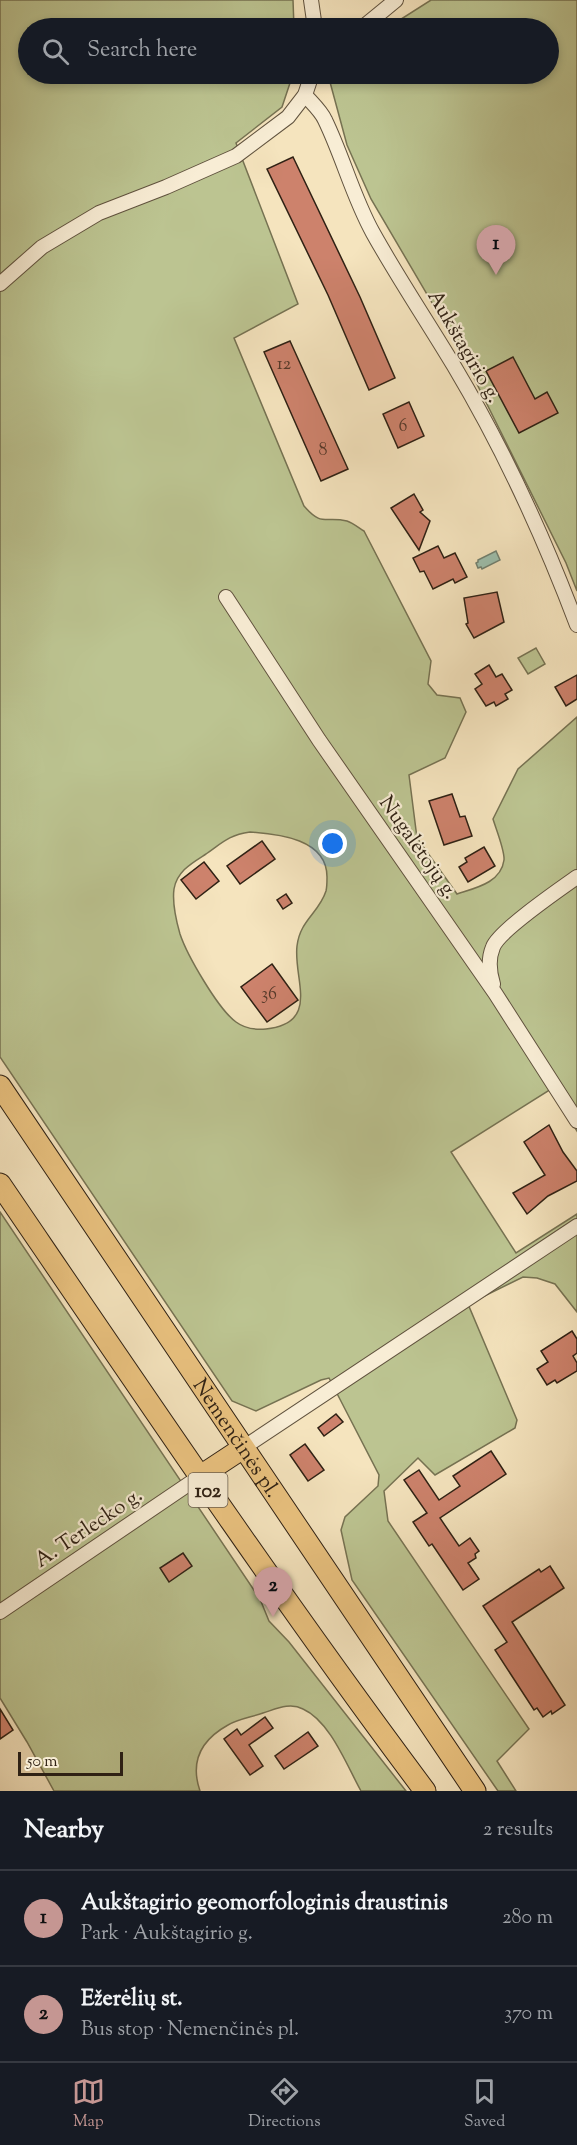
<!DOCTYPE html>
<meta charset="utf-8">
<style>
body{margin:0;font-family:"Sorts Mill Goudy",serif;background:#20242c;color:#f1f3f6}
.scale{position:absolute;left:18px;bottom:15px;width:105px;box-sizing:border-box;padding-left:6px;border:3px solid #2f2114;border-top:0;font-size:16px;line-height:21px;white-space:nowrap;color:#2f2114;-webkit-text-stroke:4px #f8edd5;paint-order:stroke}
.you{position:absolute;left:333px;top:844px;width:21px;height:21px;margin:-15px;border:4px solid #fff;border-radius:50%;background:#1a73e8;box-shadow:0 0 0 9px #1a73e833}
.badge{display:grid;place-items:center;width:39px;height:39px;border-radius:50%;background:#c59692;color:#111;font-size:20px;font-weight:700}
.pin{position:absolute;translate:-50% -50px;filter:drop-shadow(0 2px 3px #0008)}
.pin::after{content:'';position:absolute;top:32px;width:21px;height:18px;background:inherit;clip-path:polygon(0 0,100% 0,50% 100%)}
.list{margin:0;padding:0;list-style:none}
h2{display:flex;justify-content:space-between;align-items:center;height:78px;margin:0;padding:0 24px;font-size:26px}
h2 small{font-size:20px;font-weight:400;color:#9ea1a6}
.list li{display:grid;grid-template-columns:39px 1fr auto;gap:18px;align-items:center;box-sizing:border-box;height:96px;padding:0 24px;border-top:2px solid #363941}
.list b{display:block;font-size:22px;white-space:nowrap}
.list p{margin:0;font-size:20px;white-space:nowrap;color:#9ea1a6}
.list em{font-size:20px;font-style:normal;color:#9ea1a6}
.icon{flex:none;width:33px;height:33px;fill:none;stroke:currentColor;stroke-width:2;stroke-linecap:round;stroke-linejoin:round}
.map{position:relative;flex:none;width:577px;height:1791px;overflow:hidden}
.search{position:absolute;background:#171b24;box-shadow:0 3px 9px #0003;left:18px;right:18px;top:18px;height:66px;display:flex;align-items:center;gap:15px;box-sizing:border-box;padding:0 21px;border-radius:33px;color:#9ea1a6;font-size:22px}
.sheet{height:270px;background:#171b24}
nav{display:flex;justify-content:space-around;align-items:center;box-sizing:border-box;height:84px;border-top:2px solid #363941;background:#171b24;font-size:16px;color:#9ea1a6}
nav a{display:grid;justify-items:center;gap:3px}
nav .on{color:#c59692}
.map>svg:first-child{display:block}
.green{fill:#bcc491;stroke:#767252;stroke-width:1.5;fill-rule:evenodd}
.water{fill:#9dbfad;stroke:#718070;stroke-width:1.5}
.building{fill:#cd826c;stroke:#2f2114;stroke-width:1.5}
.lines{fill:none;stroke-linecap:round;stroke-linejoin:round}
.street-casing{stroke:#60523e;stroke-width:16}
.primary-casing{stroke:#2f2114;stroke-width:23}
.street{stroke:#f8edd5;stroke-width:14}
.primary{stroke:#eac27f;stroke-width:21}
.labels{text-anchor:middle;stroke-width:4.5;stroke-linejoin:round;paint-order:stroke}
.number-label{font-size:18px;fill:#56392a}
.shield{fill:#f8edd5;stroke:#6b5e4e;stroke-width:1.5}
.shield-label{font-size:20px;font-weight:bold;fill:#2f2114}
.street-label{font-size:21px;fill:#2f2114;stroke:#f8edd5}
</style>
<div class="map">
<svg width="577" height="1791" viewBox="0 0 577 1791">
<rect width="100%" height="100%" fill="#f5e4be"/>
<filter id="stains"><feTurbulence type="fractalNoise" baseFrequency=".00333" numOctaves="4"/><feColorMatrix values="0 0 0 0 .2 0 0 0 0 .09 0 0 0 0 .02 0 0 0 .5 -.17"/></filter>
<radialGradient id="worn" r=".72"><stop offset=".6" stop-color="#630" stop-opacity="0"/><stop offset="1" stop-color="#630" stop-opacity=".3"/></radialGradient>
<g class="green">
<path d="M 0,0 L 293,0 L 294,28 L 28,28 L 28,74 L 293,74 L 282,107 L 236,143 L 298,304 L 234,338 L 304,506 C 322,527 325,516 347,521 C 353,523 359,528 364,531 L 431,661 L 428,684 L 437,695 L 460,698 L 466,712 L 445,758 L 409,775 L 417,838 L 457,894 C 475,888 501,883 504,860 C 505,851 496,829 493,819 L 518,769 L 577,717 L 577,1131 L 551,1089 L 451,1152 L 516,1253 L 577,1214 L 577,1312 L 555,1284 L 537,1278 L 523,1277 L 468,1304 L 517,1420 L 515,1428 L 435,1475 L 418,1458 L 384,1491 L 388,1521 L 529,1729 L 497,1761 L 516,1791 L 498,1791 L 352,1580 L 341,1530 L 345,1517 L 378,1486 L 379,1475 L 329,1378 L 321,1380 L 256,1411 L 232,1401 L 0,1057 ZM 250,832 C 279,834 327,839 327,877 C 327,881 327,887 326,891 C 319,913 300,920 297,946 C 293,979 321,1023 266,1029 C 255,1030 244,1028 236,1022 C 218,1009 187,955 180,934 C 176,920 172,904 174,889 C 177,871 192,863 206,854 C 223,842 229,835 250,832 Z"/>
<path d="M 431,0 L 577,0 L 577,591 L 566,563 L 461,352 L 371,199 L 347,145 L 330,82 L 335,74 L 548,74 L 548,28 L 387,28 Z"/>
<path d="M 536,648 L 545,664 L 528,674 L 518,658 Z"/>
<path d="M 0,1212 L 260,1599 L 269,1621 L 289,1642 L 406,1791 L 361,1791 C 347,1766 330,1721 303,1709 C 290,1702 276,1709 263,1713 C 252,1717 238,1719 228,1725 C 201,1740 190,1762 200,1791 L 54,1791 L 27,1742 L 0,1698 Z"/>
</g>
<path class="water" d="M 496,551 L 500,560 L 482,569 L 481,567 L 478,568 L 476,563 L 478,562 L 478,560 Z"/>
<g class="building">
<path d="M 293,157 L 360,297 L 395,378 L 369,390 L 328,295 L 267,169 Z"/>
<path d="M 290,341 L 348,469 L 321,481 L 264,352 Z"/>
<path d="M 513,357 L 535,399 L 547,392 L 558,413 L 519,433 L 486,371 Z"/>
<path d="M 409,402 L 424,436 L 398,448 L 383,414 Z"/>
<path d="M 414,494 L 423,510 L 420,512 L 430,521 L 419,550 L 391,508 Z"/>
<path d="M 438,546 L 444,558 L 455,553 L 467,577 L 455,583 L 453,579 L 433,589 L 424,571 L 420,572 L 413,558 Z"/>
<path d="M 497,592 L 504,622 L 474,638 L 466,624 L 468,623 L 464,598 Z"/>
<path d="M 489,665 L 496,677 L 502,674 L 512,690 L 505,694 L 508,699 L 496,706 L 494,702 L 486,706 L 475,689 L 482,684 L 475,674 Z"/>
<path d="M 577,675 L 577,699 L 566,706 L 555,687 Z"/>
<path d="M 452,794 L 460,817 L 465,816 L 472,836 L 444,845 L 429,801 Z"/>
<path d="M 262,841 L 275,859 L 240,884 L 227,866 Z"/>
<path d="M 484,847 L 495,866 L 468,882 L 459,867 L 467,862 L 465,858 Z"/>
<path d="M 204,862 L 219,881 L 196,899 L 181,880 Z"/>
<path d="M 286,894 L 292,903 L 283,909 L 277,900 Z"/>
<path d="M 272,964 L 298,1000 L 267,1022 L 241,987 Z"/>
<path d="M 549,1125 L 563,1152 L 577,1171 L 577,1181 L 548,1196 L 527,1214 L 513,1193 L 545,1175 L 524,1142 Z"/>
<path d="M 572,1331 L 577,1339 L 577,1353 L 573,1356 L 577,1363 L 577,1371 L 557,1383 L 555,1380 L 547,1385 L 537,1369 L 548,1362 L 541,1351 Z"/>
<path d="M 336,1414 L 343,1422 L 324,1436 L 318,1428 Z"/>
<path d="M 305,1444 L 324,1470 L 308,1481 L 290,1455 Z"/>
<path d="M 491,1451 L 506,1474 L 440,1518 L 459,1546 L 470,1538 L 479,1551 L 475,1554 L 476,1558 L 468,1563 L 479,1579 L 463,1590 L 432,1544 L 429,1546 L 413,1522 L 427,1513 L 404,1480 L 419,1470 L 439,1500 L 460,1486 L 453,1476 Z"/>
<path d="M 183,1553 L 192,1566 L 169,1582 L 160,1568 Z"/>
<path d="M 550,1566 L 564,1588 L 512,1622 L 565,1705 L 552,1714 L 551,1711 L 543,1717 L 537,1708 L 534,1710 L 495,1650 L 507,1642 L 483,1606 L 539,1569 L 541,1572 Z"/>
<path d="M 0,1709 L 13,1730 L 0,1739 Z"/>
<path d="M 265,1717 L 273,1728 L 249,1745 L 263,1766 L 250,1775 L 224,1739 L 237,1729 L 241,1735 Z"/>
<path d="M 308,1732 L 318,1746 L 284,1769 L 275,1756 Z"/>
</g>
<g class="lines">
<defs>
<g id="street">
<path d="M 311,0 L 315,28"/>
<path d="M 362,28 L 396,0"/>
<path d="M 305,95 C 312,103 321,111 325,120 C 343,157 353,197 373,233 C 398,278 427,321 454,366 C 503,448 543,535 577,625"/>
<path d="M 0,284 L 42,247 L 99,213 L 166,187 L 236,156 L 288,117 L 305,95 L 312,74"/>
<path d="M 226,597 L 319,740 L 495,993 L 577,1121"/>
<path d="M 493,984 C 489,971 488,959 493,947 C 499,931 560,889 577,877"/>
<path d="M 243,1448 L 577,1226"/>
<path d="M 0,1612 L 199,1477"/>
</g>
<g id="primary">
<path id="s1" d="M 0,1086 L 475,1791"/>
<path d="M 0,1184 C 139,1388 277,1593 425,1791"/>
<path d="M 199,1477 L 243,1448"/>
</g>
</defs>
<use href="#street" class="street-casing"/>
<use href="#primary" class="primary-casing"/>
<use href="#street" class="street"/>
<use href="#primary" class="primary"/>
</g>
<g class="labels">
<g class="number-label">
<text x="284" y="369">12</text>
<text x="403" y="431">6</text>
<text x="323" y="455">8</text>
<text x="269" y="999">36</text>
</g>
<rect class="shield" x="188.5" y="1473" width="39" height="34" rx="4.5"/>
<g class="shield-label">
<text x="208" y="1497">102</text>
</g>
<g class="street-label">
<text transform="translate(465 346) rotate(60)" y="7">Aukštagirio g.</text>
<text transform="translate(419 847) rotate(55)" y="7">Nugalėtojų g.</text>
<text dy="7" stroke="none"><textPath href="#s1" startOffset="424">Nemenčinės pl.</textPath></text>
<text transform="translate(88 1527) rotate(-34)" y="7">A. Terlecko g.</text>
</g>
</g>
<rect width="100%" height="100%" filter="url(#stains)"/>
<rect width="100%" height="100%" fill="url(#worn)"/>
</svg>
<div class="scale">50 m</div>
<div class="you"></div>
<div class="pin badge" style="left:496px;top:275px">1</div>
<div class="pin badge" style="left:273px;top:1617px">2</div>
<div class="search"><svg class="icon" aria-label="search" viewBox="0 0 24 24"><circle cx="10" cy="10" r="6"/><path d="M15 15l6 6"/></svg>Search here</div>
</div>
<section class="sheet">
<h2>Nearby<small>2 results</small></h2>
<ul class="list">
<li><span class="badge">1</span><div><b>Aukštagirio geomorfologinis draustinis</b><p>Park · Aukštagirio g.</p></div><em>280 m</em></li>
<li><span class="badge">2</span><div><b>Ežerėlių st.</b><p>Bus stop · Nemenčinės pl.</p></div><em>370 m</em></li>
</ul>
</section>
<nav>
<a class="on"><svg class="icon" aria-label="map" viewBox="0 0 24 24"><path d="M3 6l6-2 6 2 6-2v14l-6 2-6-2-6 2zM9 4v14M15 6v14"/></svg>Map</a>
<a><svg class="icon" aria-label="directions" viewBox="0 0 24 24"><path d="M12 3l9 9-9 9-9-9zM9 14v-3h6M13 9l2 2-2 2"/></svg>Directions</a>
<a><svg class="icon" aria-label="saved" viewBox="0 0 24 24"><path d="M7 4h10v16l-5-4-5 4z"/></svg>Saved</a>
</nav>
